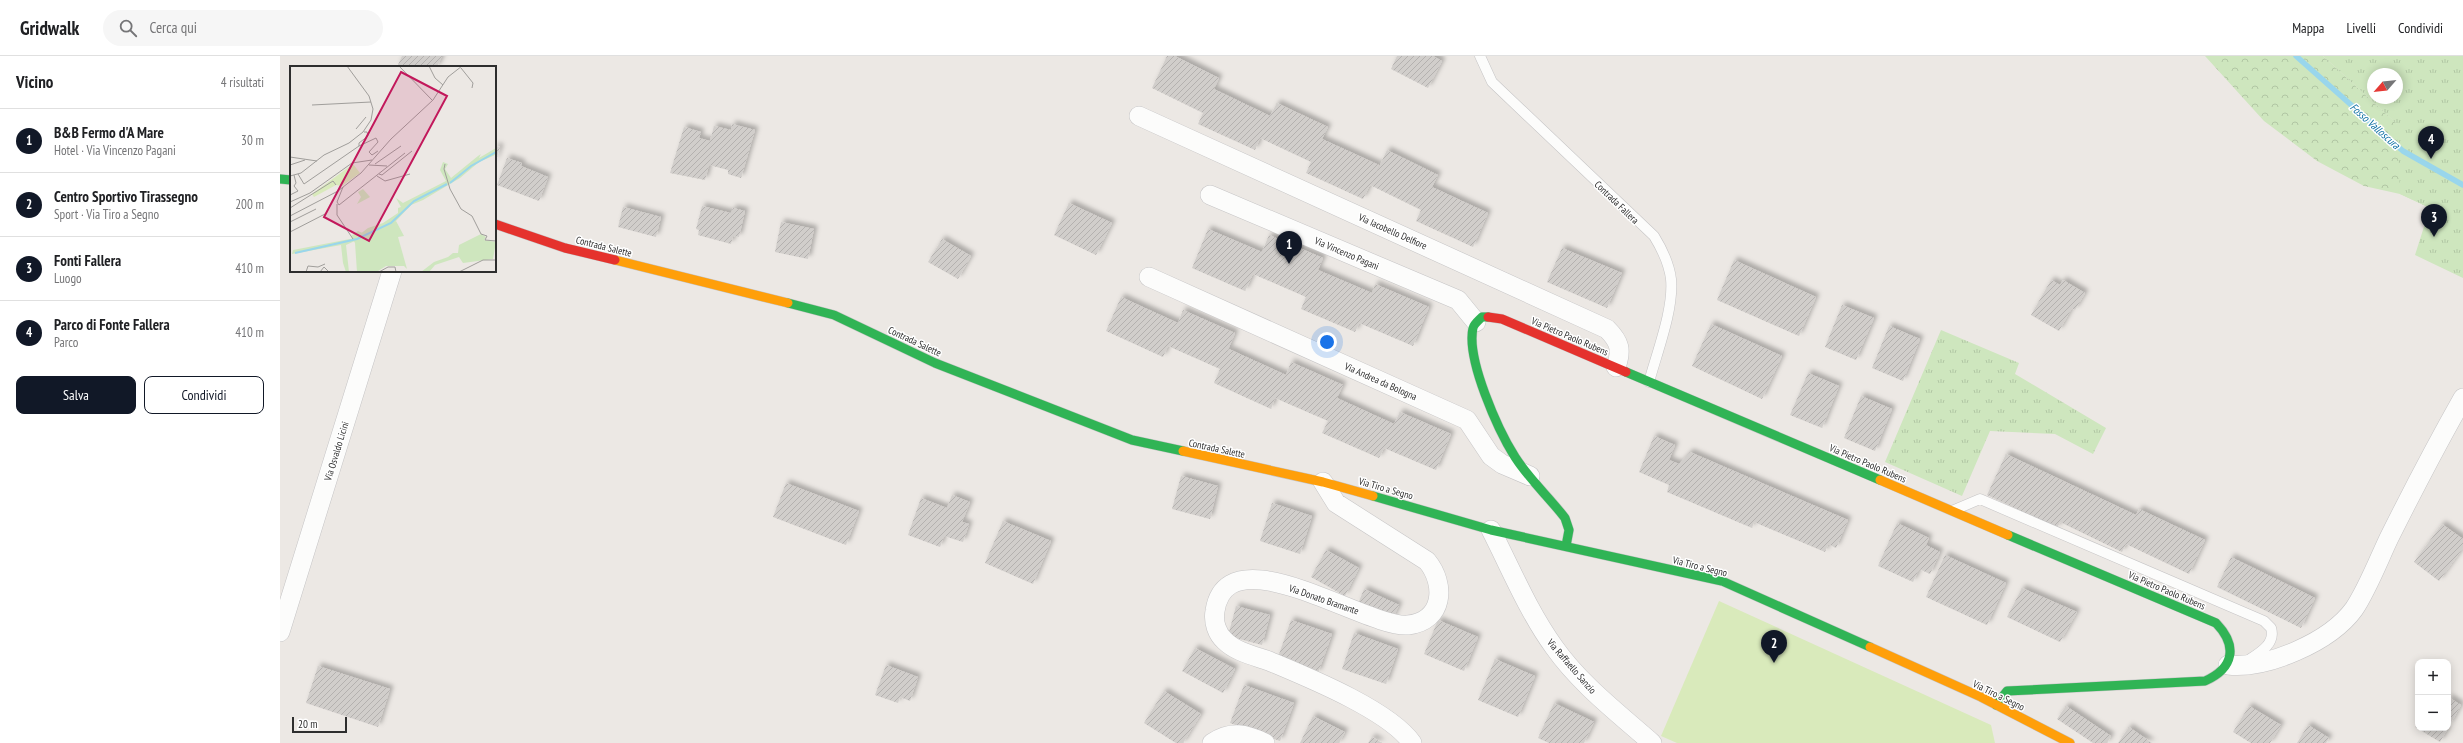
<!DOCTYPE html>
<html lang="it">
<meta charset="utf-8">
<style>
body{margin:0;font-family:"PT Sans Narrow",sans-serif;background:#f6f6f6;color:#202124}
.controls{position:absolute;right:12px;bottom:12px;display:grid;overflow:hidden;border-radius:8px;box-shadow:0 2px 10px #0003}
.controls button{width:36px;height:36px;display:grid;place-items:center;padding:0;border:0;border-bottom:1px solid #e0e0e0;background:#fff;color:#202124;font:20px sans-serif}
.compass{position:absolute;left:2087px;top:12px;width:36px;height:36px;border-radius:50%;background:#fff;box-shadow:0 2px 10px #0003;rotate:242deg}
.scale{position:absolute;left:12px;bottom:10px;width:55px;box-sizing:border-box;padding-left:4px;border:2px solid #2e2e2e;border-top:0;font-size:11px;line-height:14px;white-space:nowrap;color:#2e2e2e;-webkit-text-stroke:3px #fff;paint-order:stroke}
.you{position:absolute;left:1047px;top:286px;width:14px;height:14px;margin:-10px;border:3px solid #fff;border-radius:50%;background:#1a73e8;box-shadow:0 0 0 6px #1a73e833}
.badge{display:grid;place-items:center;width:26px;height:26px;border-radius:50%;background:#111827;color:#fff;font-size:13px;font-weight:700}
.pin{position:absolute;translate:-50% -33px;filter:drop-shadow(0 1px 2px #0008)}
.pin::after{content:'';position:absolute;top:21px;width:14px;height:12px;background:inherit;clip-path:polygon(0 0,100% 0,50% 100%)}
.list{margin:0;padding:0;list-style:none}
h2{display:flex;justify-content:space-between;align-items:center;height:52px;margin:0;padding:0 16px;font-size:17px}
h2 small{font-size:13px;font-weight:400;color:#757577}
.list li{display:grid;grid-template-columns:26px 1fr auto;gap:12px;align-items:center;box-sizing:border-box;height:64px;padding:0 16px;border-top:1px solid #e0e0e0}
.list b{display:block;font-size:15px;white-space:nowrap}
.list p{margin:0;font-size:13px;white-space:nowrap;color:#757577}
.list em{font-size:13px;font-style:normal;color:#757577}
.actions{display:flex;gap:8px;padding:12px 16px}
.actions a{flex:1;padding:9px 0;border:1px solid #111827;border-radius:8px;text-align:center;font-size:14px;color:#111827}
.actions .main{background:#111827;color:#fff}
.icon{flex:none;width:22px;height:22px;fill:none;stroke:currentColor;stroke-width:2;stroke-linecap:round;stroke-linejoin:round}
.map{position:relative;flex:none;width:2183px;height:687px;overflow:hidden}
header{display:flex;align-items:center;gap:24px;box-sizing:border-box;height:56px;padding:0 20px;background:#fff;border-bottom:1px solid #e0e0e0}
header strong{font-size:19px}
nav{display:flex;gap:22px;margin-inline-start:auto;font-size:14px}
.search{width:280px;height:36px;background:#f6f6f6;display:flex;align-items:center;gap:10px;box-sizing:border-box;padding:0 14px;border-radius:22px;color:#757577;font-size:15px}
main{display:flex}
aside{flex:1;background:#fff}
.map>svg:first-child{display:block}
.forest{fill:url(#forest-crowns)}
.park{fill:url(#park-tufts);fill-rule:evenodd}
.pitch{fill:#d9eabb}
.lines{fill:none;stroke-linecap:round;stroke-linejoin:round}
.stream{stroke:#99d6ec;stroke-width:5.5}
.building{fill:url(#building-hatch);filter:url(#shadow)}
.lane-casing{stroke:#c5c4c5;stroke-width:11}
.street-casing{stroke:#c5c4c5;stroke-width:20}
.fast-casing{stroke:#c5c4c5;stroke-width:10}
.slow-casing{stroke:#c5c4c5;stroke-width:10}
.jam-casing{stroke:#c5c4c5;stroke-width:10}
.lane{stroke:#fcfcfb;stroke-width:10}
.street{stroke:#fcfcfb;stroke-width:19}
.fast{stroke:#30b455;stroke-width:9}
.slow{stroke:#ff9f0a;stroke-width:9}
.jam{stroke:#e5322d;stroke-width:9}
.labels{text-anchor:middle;stroke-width:3;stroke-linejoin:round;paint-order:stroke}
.street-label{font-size:10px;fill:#2e2e2e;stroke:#fff}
.water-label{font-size:11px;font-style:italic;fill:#0d6fa3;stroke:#fff}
.inset-river{fill:none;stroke:#99d6ec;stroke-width:2}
.inset-road{fill:none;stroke:#a09e9b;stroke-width:1}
.view{fill:#c2185b;fill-opacity:0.15;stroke:#c2185b;stroke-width:2}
.inset-edge{fill:none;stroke:#2e2e2e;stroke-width:2}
</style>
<header>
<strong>Gridwalk</strong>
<div class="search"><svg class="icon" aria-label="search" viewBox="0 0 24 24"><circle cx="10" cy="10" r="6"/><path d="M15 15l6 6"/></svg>Cerca qui</div>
<nav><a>Mappa</a><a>Livelli</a><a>Condividi</a></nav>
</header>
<main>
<aside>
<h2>Vicino<small>4 risultati</small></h2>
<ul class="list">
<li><span class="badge">1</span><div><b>B&amp;B Fermo d'A Mare</b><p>Hotel · Via Vincenzo Pagani</p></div><em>30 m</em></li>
<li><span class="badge">2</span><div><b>Centro Sportivo Tirassegno</b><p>Sport · Via Tiro a Segno</p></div><em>200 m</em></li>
<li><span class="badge">3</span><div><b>Fonti Fallera</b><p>Luogo</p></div><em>410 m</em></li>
<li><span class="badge">4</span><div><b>Parco di Fonte Fallera</b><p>Parco</p></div><em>410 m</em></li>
</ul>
<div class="actions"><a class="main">Salva</a><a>Condividi</a></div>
</aside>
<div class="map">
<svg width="2183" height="687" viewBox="0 0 2183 687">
<defs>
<pattern id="forest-crowns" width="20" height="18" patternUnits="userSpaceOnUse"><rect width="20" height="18" fill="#cee6be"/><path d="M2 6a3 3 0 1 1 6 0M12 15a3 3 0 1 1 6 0" fill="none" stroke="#b1c6a4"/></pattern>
<pattern id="park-tufts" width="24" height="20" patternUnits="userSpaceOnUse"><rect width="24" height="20" fill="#cee6be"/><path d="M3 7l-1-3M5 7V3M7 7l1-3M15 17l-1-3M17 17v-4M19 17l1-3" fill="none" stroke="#b1c6a4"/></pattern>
<pattern id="building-hatch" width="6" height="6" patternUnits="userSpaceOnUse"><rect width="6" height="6" fill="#d1cecb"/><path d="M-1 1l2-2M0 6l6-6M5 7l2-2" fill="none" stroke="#b4b1af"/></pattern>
<filter id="shadow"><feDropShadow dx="3.5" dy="-3.5" stdDeviation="2" flood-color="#0004"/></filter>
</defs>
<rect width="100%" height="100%" fill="#ece8e4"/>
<path class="forest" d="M 1925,0 L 2043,0 L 2138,87 L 2183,167 L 2120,138 L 2084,130 L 2037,105 L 1984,65 Z"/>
<g class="park">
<path d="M 2043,0 L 2183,0 L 2183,222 L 2135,199 L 2150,152 L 2120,138 L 2117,68 ZM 2093,18 L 2117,18 L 2117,42 L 2093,42 Z"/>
<path d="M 1661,274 L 1739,307 L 1735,318 L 1826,372 L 1813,398 L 1775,378 L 1710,375 L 1682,440 L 1605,406 Z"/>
</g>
<path class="pitch" d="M 1439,545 L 1711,669 L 1715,687 L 1397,687 L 1381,680 Z"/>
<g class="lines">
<path class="stream" d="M 2016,0 L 2123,95 L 2183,129"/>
</g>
<g class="building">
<path d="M 122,0 L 162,0 L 157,11 L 117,11 Z"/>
<path d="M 887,0 L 895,0 L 939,22 L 934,33 L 990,60 L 997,47 L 1048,71 L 1042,83 L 1099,109 L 1092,126 L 1107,94 L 1158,119 L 1152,131 L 1208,157 L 1193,191 L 1136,165 L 1141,154 L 1090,129 L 1083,143 L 1026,117 L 1031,106 L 980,82 L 975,94 L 918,68 L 923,57 L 872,32 Z"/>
<path d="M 1117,0 L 1153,0 L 1162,5 L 1148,32 L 1111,13 Z"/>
<path d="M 452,68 L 475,74 L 461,122 L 448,118 L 448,114 L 429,109 L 425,124 L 390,117 L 404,71 L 421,76 L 419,82 L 430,85 L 434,70 L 451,74 Z"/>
<path d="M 215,90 L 220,91 L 215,108 Z"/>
<path d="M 227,102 L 242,107 L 241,110 L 268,121 L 259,145 L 217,129 Z"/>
<path d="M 789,147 L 832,167 L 816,199 L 774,179 Z"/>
<path d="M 422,150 L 451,157 L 453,152 L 465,155 L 459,181 L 453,180 L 451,188 L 418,179 L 419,174 L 416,173 Z"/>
<path d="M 343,151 L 381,161 L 376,181 L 338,171 Z"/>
<path d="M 501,166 L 534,173 L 528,203 L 495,196 Z"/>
<path d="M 928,173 L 982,196 L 989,179 L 1043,202 L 1038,214 L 1092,237 L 1095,228 L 1149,251 L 1133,290 L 1079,267 L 1075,276 L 1021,253 L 1026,241 L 973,218 L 965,235 L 912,212 Z"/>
<path d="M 662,183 L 691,200 L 678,223 L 648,206 Z"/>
<path d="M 1282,192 L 1342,217 L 1327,252 L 1267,226 Z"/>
<path d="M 1454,204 L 1536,241 L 1519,280 L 1437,244 Z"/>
<path d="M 1771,224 L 1780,229 L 1783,224 L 1805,237 L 1795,254 L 1792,252 L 1779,275 L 1751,259 Z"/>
<path d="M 841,241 L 898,267 L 903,254 L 955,277 L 943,306 L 949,293 L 1006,319 L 1011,306 L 1063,329 L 1057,342 L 1114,368 L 1120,356 L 1171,378 L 1156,414 L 1104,392 L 1099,402 L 1042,377 L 1048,365 L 995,342 L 991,353 L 934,327 L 940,313 L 888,290 L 883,301 L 826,275 Z"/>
<path d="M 1562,249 L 1594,262 L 1576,304 L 1545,291 Z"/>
<path d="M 1431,268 L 1502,300 L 1482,343 L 1412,310 Z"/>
<path d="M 1609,270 L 1640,283 L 1623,325 L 1592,312 Z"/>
<path d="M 1528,317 L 1559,330 L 1542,372 L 1510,359 Z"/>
<path d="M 1581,340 L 1612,353 L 1595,395 L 1564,382 Z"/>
<path d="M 1374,380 L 1395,389 L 1389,404 L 1399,408 L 1410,396 L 1568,464 L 1556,492 L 1548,488 L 1545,496 L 1474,466 L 1472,472 L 1387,436 L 1389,429 L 1359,416 Z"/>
<path d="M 1726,398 L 1856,459 L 1859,453 L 1925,484 L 1909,518 L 1846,488 L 1842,496 L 1780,466 L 1777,472 L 1707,439 Z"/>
<path d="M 901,420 L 938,430 L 930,463 L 892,453 Z"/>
<path d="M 506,427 L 579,455 L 566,489 L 493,461 Z"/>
<path d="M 672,439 L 690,446 L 682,466 L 689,468 L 683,486 L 664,480 L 660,491 L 628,479 L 641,442 L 667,452 Z"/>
<path d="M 992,447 L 1032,460 L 1020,498 L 980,485 Z"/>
<path d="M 723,465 L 771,485 L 753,528 L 705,507 Z"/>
<path d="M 1617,467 L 1649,482 L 1646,489 L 1660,496 L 1650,518 L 1639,513 L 1633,526 L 1598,510 Z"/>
<path d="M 2162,468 L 2183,483 L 2183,492 L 2159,525 L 2134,506 Z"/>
<path d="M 1046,494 L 1079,512 L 1065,540 L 1031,521 Z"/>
<path d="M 1665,499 L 1726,527 L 1707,569 L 1646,541 Z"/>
<path d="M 1951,501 L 2035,542 L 2021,572 L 1937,531 Z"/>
<path d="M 1742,532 L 1797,556 L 1780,586 L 1727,561 Z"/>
<path d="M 1084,533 L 1119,549 L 1112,564 L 1078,548 Z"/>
<path d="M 956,550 L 990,559 L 982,589 L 948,580 Z"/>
<path d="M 1011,564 L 1052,578 L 1038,617 L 997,604 Z"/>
<path d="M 1158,564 L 1198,581 L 1184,615 L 1144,598 Z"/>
<path d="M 1074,577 L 1118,593 L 1106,628 L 1062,613 Z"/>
<path d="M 915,592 L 955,613 L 943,637 L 902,615 Z"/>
<path d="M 1215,603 L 1255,620 L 1238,661 L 1198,644 Z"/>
<path d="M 606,609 L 638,621 L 630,645 L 620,641 L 618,647 L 595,639 Z"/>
<path d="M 38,610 L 110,633 L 98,671 L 26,647 Z"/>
<path d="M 964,629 L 1014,647 L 1000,685 L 950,667 Z"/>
<path d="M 884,635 L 921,658 L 903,687 L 896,687 L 864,667 Z"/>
<path d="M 2168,641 L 2181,649 L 2168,672 Z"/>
<path d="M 1274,647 L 1314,666 L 1304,687 L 1269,687 L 1258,682 Z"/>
<path d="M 1786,650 L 1831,680 L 1827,687 L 1813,687 L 1777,663 Z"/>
<path d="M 1969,650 L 2001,669 L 1990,687 L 1971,687 L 1953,676 Z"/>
<path d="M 1033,660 L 1065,676 L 1059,687 L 1020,687 Z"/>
<path d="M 2138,665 L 2138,672 L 2168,672 L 2160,686 L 2135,671 Z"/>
<path d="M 2028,669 L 2049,682 L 2046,687 L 2017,687 Z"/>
<path d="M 1849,671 L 1872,687 L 1838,687 Z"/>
<path d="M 1092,681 L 1102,687 L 1088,687 Z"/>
</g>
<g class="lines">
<defs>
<g id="lane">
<path d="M 1200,0 L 1212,26 L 1374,180 C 1382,193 1389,207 1391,223 C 1394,253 1377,296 1369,326"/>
<path d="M 1674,454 L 1700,443 L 1984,565 L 1991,572 C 1996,588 1979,597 1967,605"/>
</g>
<g id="street">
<path d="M 859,60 L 1327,273 C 1340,286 1342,294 1336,311"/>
<path d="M 930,139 L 1178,244 L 1196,266"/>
<path d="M 869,221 L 1187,364 L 1211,400 L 1222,408 L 1250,420"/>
<path d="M 1043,426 L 1056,447 L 1147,505 C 1166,528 1164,565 1128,569 C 1087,573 947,475 935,555 C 933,566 937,578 945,585 C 956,596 975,600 989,605 C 1027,621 1109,654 1132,687"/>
<path d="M 1211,474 C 1231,513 1248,555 1274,591 C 1300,628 1338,657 1372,687"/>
<path d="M 0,576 L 112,215"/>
<path d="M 1948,609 C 1987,613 2050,586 2074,553 C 2087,534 2099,503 2109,482 C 2133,434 2157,388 2183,342"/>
<path d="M 932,687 C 951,674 966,678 985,687"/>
</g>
<g id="fast">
<path d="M 0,123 L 11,124"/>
<path d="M 508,247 L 554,259 L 655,307 L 852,384 L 903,395"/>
<path d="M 1208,261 L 1202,261 C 1199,264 1194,268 1193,272 C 1186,303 1218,374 1235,401 C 1249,423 1269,441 1285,462 L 1289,474 L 1286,490"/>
<path d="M 1346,316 L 1600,424"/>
<path d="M 1093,440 L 1211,474 L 1442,525 L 1590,591"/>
<path d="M 1716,649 L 1727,635 L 1925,625 C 1954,612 1958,590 1936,567 L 1728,479"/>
</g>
<g id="slow">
<path d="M 335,204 L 508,247"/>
<path d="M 903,395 L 1043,426 L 1093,440"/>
<path d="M 1600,424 L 1728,479"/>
<path d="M 1590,591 L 1701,641 L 1790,687"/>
</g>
<g id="jam">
<path d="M 215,168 L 285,192 L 335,204"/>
<path d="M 1208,261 L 1222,263 L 1346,316"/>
</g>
</defs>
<use href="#lane" class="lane-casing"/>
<use href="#street" class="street-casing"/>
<use href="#fast" class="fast-casing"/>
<use href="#slow" class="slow-casing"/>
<use href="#jam" class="jam-casing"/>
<use href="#lane" class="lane"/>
<use href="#street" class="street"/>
<use href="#fast" class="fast"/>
<use href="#slow" class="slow"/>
<use href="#jam" class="jam"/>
</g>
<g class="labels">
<g class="street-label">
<text transform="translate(1337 146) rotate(44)" y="4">Contrada Fallera</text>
<text transform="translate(1113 175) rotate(24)" y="4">Via Iacobello Delfiore</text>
<text transform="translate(324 190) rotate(14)" y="4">Contrada Salette</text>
<text transform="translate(1067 197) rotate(23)" y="4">Via Vincenzo Pagani</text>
<text transform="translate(1290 280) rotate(23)" y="4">Via Pietro Paolo Rubens</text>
<text transform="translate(635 285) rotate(25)" y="4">Contrada Salette</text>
<text transform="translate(1101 325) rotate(24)" y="4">Via Andrea da Bologna</text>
<text transform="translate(937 392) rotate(12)" y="4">Contrada Salette</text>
<text transform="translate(56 395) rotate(-73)" y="4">Via Osvaldo Licini</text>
<text transform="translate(1588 407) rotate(23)" y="4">Via Pietro Paolo Rubens</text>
<text transform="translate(1106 432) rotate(16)" y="4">Via Tiro a Segno</text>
<text transform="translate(1420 510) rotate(14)" y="4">Via Tiro a Segno</text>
<text transform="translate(1887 534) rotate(23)" y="4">Via Pietro Paolo Rubens</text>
<text transform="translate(1044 543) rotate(19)" y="4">Via Donato Bramante</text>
<text transform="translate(1292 610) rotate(49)" y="4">Via Raffaello Sanzio</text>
<text transform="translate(1719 639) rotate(26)" y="4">Via Tiro a Segno</text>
</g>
<g class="water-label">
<text transform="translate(2095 70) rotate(42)" y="4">Fosso Valloscura</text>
</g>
</g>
<g transform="translate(10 10)">
<rect width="206" height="206" fill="#ece8e4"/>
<path d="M 206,82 L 206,88 L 203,90 L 189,96 L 170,112 L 133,134 L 121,139 L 104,157 L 56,179 L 59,206 L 56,206 L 53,197 L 51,179 L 2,188 L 3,184 L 65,172 L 78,162 L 93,157 L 108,147 L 108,142 L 111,141 L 106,132 L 113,137 L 156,115 L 150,104 L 153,96 L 158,98 L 155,103 L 161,112 L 188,90 L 191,88 L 189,92 ZM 191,168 L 196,171 L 194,174 L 206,176 L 203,193 L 173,197 L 169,191 L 145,199 L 139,206 L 131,206 L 144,196 L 158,191 L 163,187 L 168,187 L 169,179 Z" fill="#cee6be"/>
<path d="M 73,123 L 80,131 L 67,138 L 71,131 L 68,126 ZM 106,155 L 114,170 L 108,171 L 117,203 L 114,200 L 96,200 L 88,205 L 67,206 L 65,177 L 61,170 L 68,165 L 77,169 Z" fill="#cee6be"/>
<path d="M 63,98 L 70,107 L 52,120 L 46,119 L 24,131 L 22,128 Z" fill="#d9eabb"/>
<path class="inset-river" d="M 160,117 L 181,100 L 206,86M 5,187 L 67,173 L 101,157 L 124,135 L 157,118"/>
<path class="inset-road" d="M 109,0 L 142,34M 139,0 L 145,12 L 153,19M 171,2 L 183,17 L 182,22M 22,39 L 81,36M 66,63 L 76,51M 74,66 L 77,66 L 78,70 L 69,77 L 69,80 L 86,72 L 88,76 L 79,86 L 82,89 L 88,85M 0,91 L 27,95M 85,98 L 111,80M 155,98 L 154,103 L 160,123 L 171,143 L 182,150 L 191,168 L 197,170 L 195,174 L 206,175M 0,99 L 15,94M 79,99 L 97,100M 8,108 L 14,118 L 69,80M 89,108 L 92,109 L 122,85M 0,110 L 11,107 L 34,89 L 59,77 L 73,66 L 81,54 L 83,43 L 79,30 L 57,0M 87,110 L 95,115 L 120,108M 53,121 L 47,136 L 49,139 L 115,87M 0,129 L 8,125 L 4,120 L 6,117 L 4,109M 0,136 L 20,127 L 62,97 L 82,94M 47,138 L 47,149 L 63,173M 0,142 L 43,115 L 46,119M 0,150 L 48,125 L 71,107 L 101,73 L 143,34 L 158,11 L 172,0M 0,156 L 26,143M 0,166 L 35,148M 16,206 L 18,200 L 28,201 L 35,198M 30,206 L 34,201 L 39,206M 89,206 L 98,201 L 105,201 L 106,206M 169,206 L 193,194 L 206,194"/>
<path class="view" d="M 111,6 L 157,30 L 79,175 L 34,151 Z"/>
<rect width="206" height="206" class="inset-edge"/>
</g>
</svg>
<div class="controls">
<button>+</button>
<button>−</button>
</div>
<svg class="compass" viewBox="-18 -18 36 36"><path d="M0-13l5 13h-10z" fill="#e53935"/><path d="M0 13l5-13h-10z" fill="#757577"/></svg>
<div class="scale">20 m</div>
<div class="you"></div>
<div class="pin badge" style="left:1009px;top:208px">1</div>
<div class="pin badge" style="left:1494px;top:607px">2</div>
<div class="pin badge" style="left:2154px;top:181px">3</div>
<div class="pin badge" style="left:2151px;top:103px">4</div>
</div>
</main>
